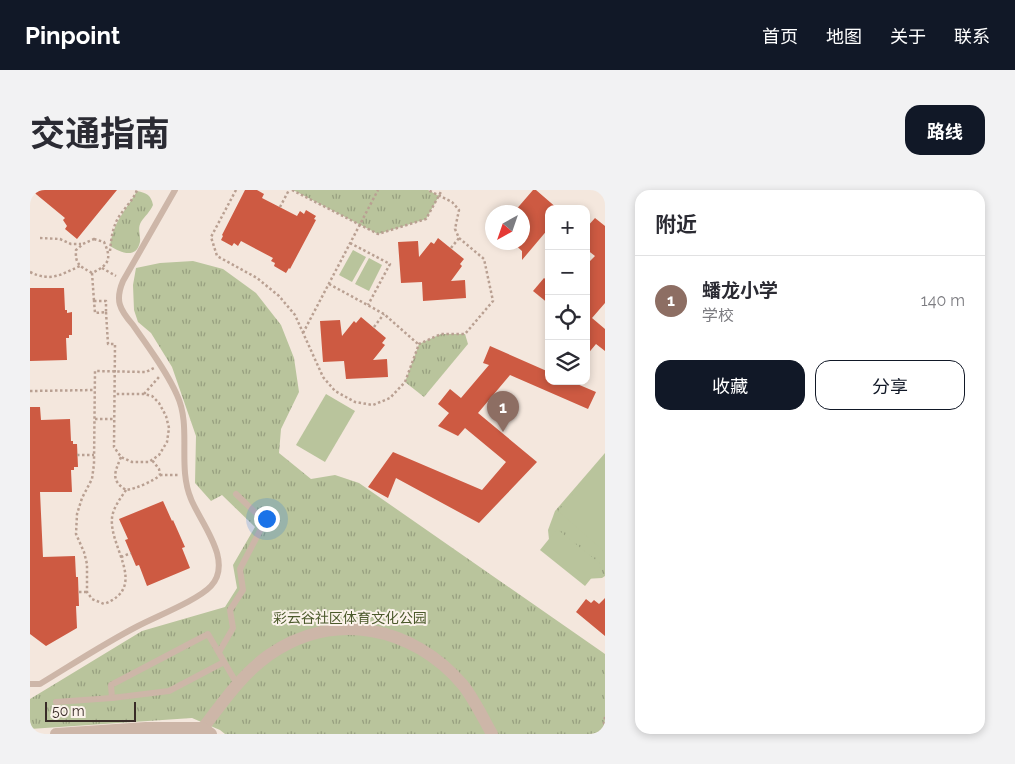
<!DOCTYPE html>
<html lang="zh">
<meta charset="utf-8">
<style>
body{margin:0;font-family:Raleway,"Noto Sans SC",sans-serif;background:#f2f2f3;color:#2b2b33}
.controls{position:absolute;right:15px;top:15px;display:grid;overflow:hidden;border-radius:10px;box-shadow:0 2px 8px #0003}
.controls button{width:45px;height:45px;display:grid;place-items:center;padding:0;border:0;border-bottom:1px solid #e1e1e2;background:#fff;color:#2b2b33;font:25px sans-serif}
.compass{position:absolute;left:455px;top:15px;width:45px;height:45px;border-radius:50%;background:#fff;box-shadow:0 2px 8px #0003;rotate:220deg}
.scale{position:absolute;left:15px;bottom:12px;width:91px;box-sizing:border-box;padding-left:5px;border:2px solid #392c28;border-top:0;font-size:14px;line-height:18px;white-space:nowrap;color:#392c28;-webkit-text-stroke:4px #fbf2ea;paint-order:stroke}
.you{position:absolute;left:236px;top:328px;width:18px;height:18px;margin:-12px;border:4px solid #fff;border-radius:50%;background:#1a73e8;box-shadow:0 0 0 8px #1a73e833}
.badge{display:grid;place-items:center;width:32px;height:32px;border-radius:50%;background:#111827;color:#fff;font-size:16px;font-weight:700}
.pin{position:absolute;translate:-50% -41px;filter:drop-shadow(0 1px 2px #0008)}
.pin::after{content:'';position:absolute;top:26px;width:18px;height:15px;background:inherit;clip-path:polygon(0 0,100% 0,50% 100%)}
.list{margin:0;padding:0;list-style:none}
h2{display:flex;justify-content:space-between;align-items:center;height:65px;margin:0;padding:0 20px;font-size:21px}
h2 small{font-size:16px;font-weight:400;color:#7c7c81}
.list li{display:grid;grid-template-columns:32px 1fr auto;gap:15px;align-items:center;box-sizing:border-box;height:90px;padding:0 20px;border-top:1px solid #e1e1e2}
.list b{display:block;font-size:19px;white-space:nowrap}
.list p{margin:0;font-size:16px;white-space:nowrap;color:#7c7c81}
.list em{font-size:16px;font-style:normal;color:#7c7c81}
.actions{display:flex;gap:10px;padding:15px 20px}
.actions a{flex:1;padding:11px 0;border:1px solid #111827;border-radius:15px;text-align:center;font-size:18px;color:#111827}
.actions .main{background:#111827;color:#fff}
.icon{flex:none;width:28px;height:28px;fill:none;stroke:currentColor;stroke-width:2;stroke-linecap:round;stroke-linejoin:round}
.map{position:relative;flex:none;width:575px;height:544px;overflow:hidden;border-radius:15px}
header{display:flex;align-items:center;gap:30px;box-sizing:border-box;height:70px;padding:0 25px;background:#111827;color:#fff}
header strong{font-size:24px}
nav{display:flex;gap:28px;margin-inline-start:auto;font-size:18px}
.intro{display:flex;align-items:center;justify-content:space-between;box-sizing:border-box;height:120px;padding:0 30px}
h1{margin:0;font-size:35px}
.button{padding:12px 22px;border-radius:15px;background:#111827;color:#fff;font-size:18px;font-weight:700}
main{display:flex;gap:30px;padding:0 30px}
aside{flex:1;background:#fff;border-radius:15px;box-shadow:0 2px 8px #0003}
.map>svg:first-child{display:block}
.grass{fill:url(#grass-tufts)}
.garden{fill:#b9c49c}
.building{fill:#cd5a42}
.lines{fill:none;stroke-linecap:round;stroke-linejoin:round}
.path{stroke:#b9a092;stroke-width:2.5;stroke-dasharray:2.5 2.5;stroke-linecap:butt}
.lane{stroke:#cdb6a8;stroke-width:6}
.street{stroke:#cdb6a8;stroke-width:12}
.labels{text-anchor:middle;stroke-width:4;stroke-linejoin:round;paint-order:stroke}
.park-label{font-size:14px;fill:#4b592b;stroke:#fbf2ea}
</style>
<header>
<strong>Pinpoint</strong>
<nav><a>首页</a><a>地图</a><a>关于</a><a>联系</a></nav>
</header>
<div class="intro"><h1>交通指南</h1><a class="button">路线</a></div>
<main>
<div class="map">
<svg width="575" height="544" viewBox="0 0 575 544">
<defs>
<pattern id="grass-tufts" width="24" height="20" patternUnits="userSpaceOnUse" patternTransform="scale(1.25)"><rect width="24" height="20" fill="#b9c49c"/><path d="M3 7l-1-3M5 7V3M7 7l1-3M15 17l-1-3M17 17v-4M19 17l1-3" fill="none" stroke="#979f7f"/></pattern>
</defs>
<rect width="100%" height="100%" fill="#f4e7dd"/>
<g class="grass">
<path d="M 263,0 L 398,0 L 409,6 L 396,29 L 348,44 Z"/>
<path d="M 107,1 C 117,3 121,5 123,15 C 120,22 115,26 111,32 C 107,39 111,45 110,52 C 106,70 90,62 80,56 C 84,30 95,22 107,1 Z"/>
<path d="M 163,71 L 193,79 L 226,103 L 251,135 L 264,168 L 269,202 L 251,239 L 249,263 L 281,289 L 305,285 L 329,293 L 575,464 L 575,544 L 195,544 L 190,540 L 162,528 L 0,539 L 0,509 L 112,441 L 195,417 L 207,398 L 203,375 L 225,337 L 192,305 L 181,311 L 165,293 L 166,246 L 142,177 L 121,143 L 108,132 L 104,120 L 103,95 L 106,78 L 130,73 Z"/>
<path d="M 411,144 L 435,144 L 438,154 L 394,207 L 375,192 L 389,154 Z"/>
<path d="M 575,263 L 575,386 L 572,388 L 554,389 L 520,359 L 518,340 L 525,321 Z"/>
</g>
<g class="garden">
<path d="M 323,60 L 336,67 L 322,92 L 309,85 Z"/>
<path d="M 339,68 L 352,75 L 339,101 L 325,94 Z"/>
<path d="M 296,204 L 325,221 L 295,272 L 266,255 Z"/>
<path d="M 575,268 L 575,362 L 528,321 Z"/>
<path d="M 527,339 L 572,375 L 555,396 L 510,360 Z"/>
</g>
<g class="building">
<path d="M 1,0 L 87,0 L 47,49 L 35,39 L 37,36 L 33,30 L 35,28 Z"/>
<path d="M 215,0 L 227,0 L 234,4 L 232,8 L 267,26 L 270,21 L 274,24 L 276,20 L 286,26 L 284,29 L 286,30 L 260,79 L 259,78 L 256,83 L 244,76 L 245,73 L 241,71 L 243,68 L 211,51 L 208,56 L 204,53 L 202,56 L 191,50 L 193,46 L 192,45 Z"/>
<path d="M 503,0 L 506,0 L 528,19 L 519,19 L 519,38 L 492,70 L 492,61 L 482,52 L 492,52 L 492,22 L 484,22 Z"/>
<path d="M 565,28 L 575,36 L 575,113 L 562,128 L 575,139 L 575,161 L 566,154 L 556,166 L 556,75 L 565,66 L 556,59 L 556,38 Z"/>
<path d="M 408,48 L 434,69 L 430,74 L 432,76 L 421,91 L 435,90 L 436,108 L 393,111 L 392,92 L 371,93 L 368,52 L 388,51 L 389,67 L 401,52 L 404,54 Z"/>
<path d="M 514,88 L 519,92 L 519,114 L 503,101 Z"/>
<path d="M 0,98 L 34,98 L 35,120 L 37,120 L 37,123 L 42,122 L 42,145 L 39,145 L 39,148 L 36,148 L 37,170 L 0,171 Z"/>
<path d="M 331,127 L 356,148 L 352,153 L 355,155 L 343,170 L 357,169 L 358,187 L 316,189 L 314,171 L 293,172 L 290,131 L 310,130 L 312,146 L 324,131 L 326,133 Z"/>
<path d="M 460,156 L 519,182 L 519,191 L 540,191 L 566,202 L 558,219 L 480,185 L 448,223 L 507,272 L 449,333 L 366,288 L 358,308 L 338,297 L 363,262 L 452,300 L 476,272 L 435,238 L 428,246 L 408,236 L 419,223 L 408,214 L 420,199 L 431,208 L 459,175 L 453,173 Z"/>
<path d="M 0,217 L 10,217 L 11,230 L 40,229 L 41,251 L 43,251 L 43,254 L 47,254 L 48,277 L 44,277 L 44,280 L 41,280 L 42,302 L 10,302 L 13,367 L 45,366 L 46,387 L 48,387 L 49,416 L 46,416 L 47,438 L 16,456 L 0,444 Z"/>
<path d="M 133,311 L 142,331 L 143,330 L 155,357 L 152,358 L 160,378 L 117,396 L 109,375 L 106,376 L 95,350 L 98,349 L 89,329 Z"/>
<path d="M 575,408 L 575,446 L 546,422 L 556,409 L 561,413 L 564,410 L 569,414 Z"/>
</g>
<g class="lines">
<g class="path">
<path d="M 206,0 L 181,47 L 187,66 L 227,88 L 249,106 L 265,125 L 293,187 L 305,201 L 325,212 L 343,215 L 360,208 L 375,192 L 389,154 L 411,144 L 435,144 L 463,111 L 454,69 L 429,48 L 425,39 L 429,20 L 422,12 L 398,0"/>
<path d="M 262,0 L 348,44 L 396,29 L 412,0"/>
<path d="M 250,17 L 259,0"/>
<path d="M 10,48 L 30,49 L 41,54 L 51,54"/>
<path d="M 64,49 L 74,52 C 82,69 79,75 62,83 C 50,76 45,75 46,60 L 53,54 Z"/>
<path d="M 320,53 L 360,74 L 338,115"/>
<path d="M 421,58 L 429,48"/>
<path d="M 80,61 C 81,51 82,40 87,30 C 93,19 103,11 107,0"/>
<path d="M 72,78 L 86,86"/>
<path d="M 0,82 C 21,92 30,85 50,76"/>
<path d="M 62,83 L 64,111"/>
<path d="M 299,94 L 354,124 L 388,154"/>
<path d="M 64,111 L 76,111 L 76,122 L 65,123 Z"/>
<path d="M 76,122 L 78,154 L 85,154 L 84,257 L 91,267 L 102,272 L 119,272 L 129,265 L 137,252 L 139,238 L 136,226 L 129,213 L 122,206 L 114,204 L 85,204"/>
<path d="M 344,137 L 354,124"/>
<path d="M 273,143 L 348,0"/>
<path d="M 0,201 L 65,200"/>
<path d="M 114,204 L 129,187"/>
<path d="M 65,229 L 84,229"/>
<path d="M 47,265 L 64,265"/>
<path d="M 91,267 C 85,282 80,290 96,300 C 105,299 124,291 130,285 L 129,279 L 122,270"/>
<path d="M 130,285 L 148,285"/>
<path d="M 96,300 C 90,309 83,318 82,328 C 79,358 119,397 74,414 L 62,409 L 57,402 L 57,374 L 54,362 L 46,344 L 47,324 L 52,308 L 62,289 L 64,274 L 65,181 L 116,182 L 124,178"/>
<path d="M 91,367 L 101,363"/>
<path d="M 49,402 L 57,402"/>
<path d="M 575,527 L 574,533 L 575,536"/>
</g>
<g class="lane">
<path d="M 189,462 L 203,438 L 200,420 L 213,400 L 210,379 L 232,337 L 231,328 L 206,304"/>
<path d="M 0,494 L 10,494 C 43,474 75,453 108,436 C 127,426 168,410 181,396 C 204,371 170,332 161,309 C 147,276 162,237 147,205 C 136,180 118,157 103,135 C 89,119 85,110 93,91 L 145,0"/>
<path d="M 82,508 L 81,495 L 178,444 L 207,494"/>
<path d="M 26,512 L 82,508 L 139,501 L 194,472"/>
</g>
<g class="street">
<path d="M 173,538 C 193,512 212,484 239,465 C 304,420 383,436 433,495 C 444,509 453,528 462,544"/>
<path d="M 26,544 L 116,538 L 173,538 L 181,544"/>
</g>
</g>
<g class="labels">
<g class="park-label">
<text x="320" y="433">彩云谷社区体育文化公园</text>
</g>
</g>
</svg>
<div class="controls">
<button>+</button>
<button>−</button>
<button><svg class="icon" aria-label="locate" viewBox="0 0 24 24"><circle cx="12" cy="12" r="6"/><path d="M12 2v4M12 18v4M2 12h4M18 12h4"/></svg></button>
<button><svg class="icon" aria-label="layers" viewBox="0 0 24 24"><path d="M12 4l9 5-9 5-9-5zM3 14l9 5 9-5"/></svg></button>
</div>
<svg class="compass" viewBox="-18 -18 36 36"><path d="M0-13l5 13h-10z" fill="#e53935"/><path d="M0 13l5-13h-10z" fill="#7c7c81"/></svg>
<div class="scale">50 m</div>
<div class="you"></div>
<div class="pin badge" style="left:473px;top:242px;background:#8d6e63">1</div>
</div>
<aside>
<h2>附近<small></small></h2>
<ul class="list">
<li><span class="badge" style="background:#8d6e63">1</span><div><b>蟠龙小学</b><p>学校</p></div><em>140 m</em></li>
</ul>
<div class="actions"><a class="main">收藏</a><a>分享</a></div>
</aside>
</main>
